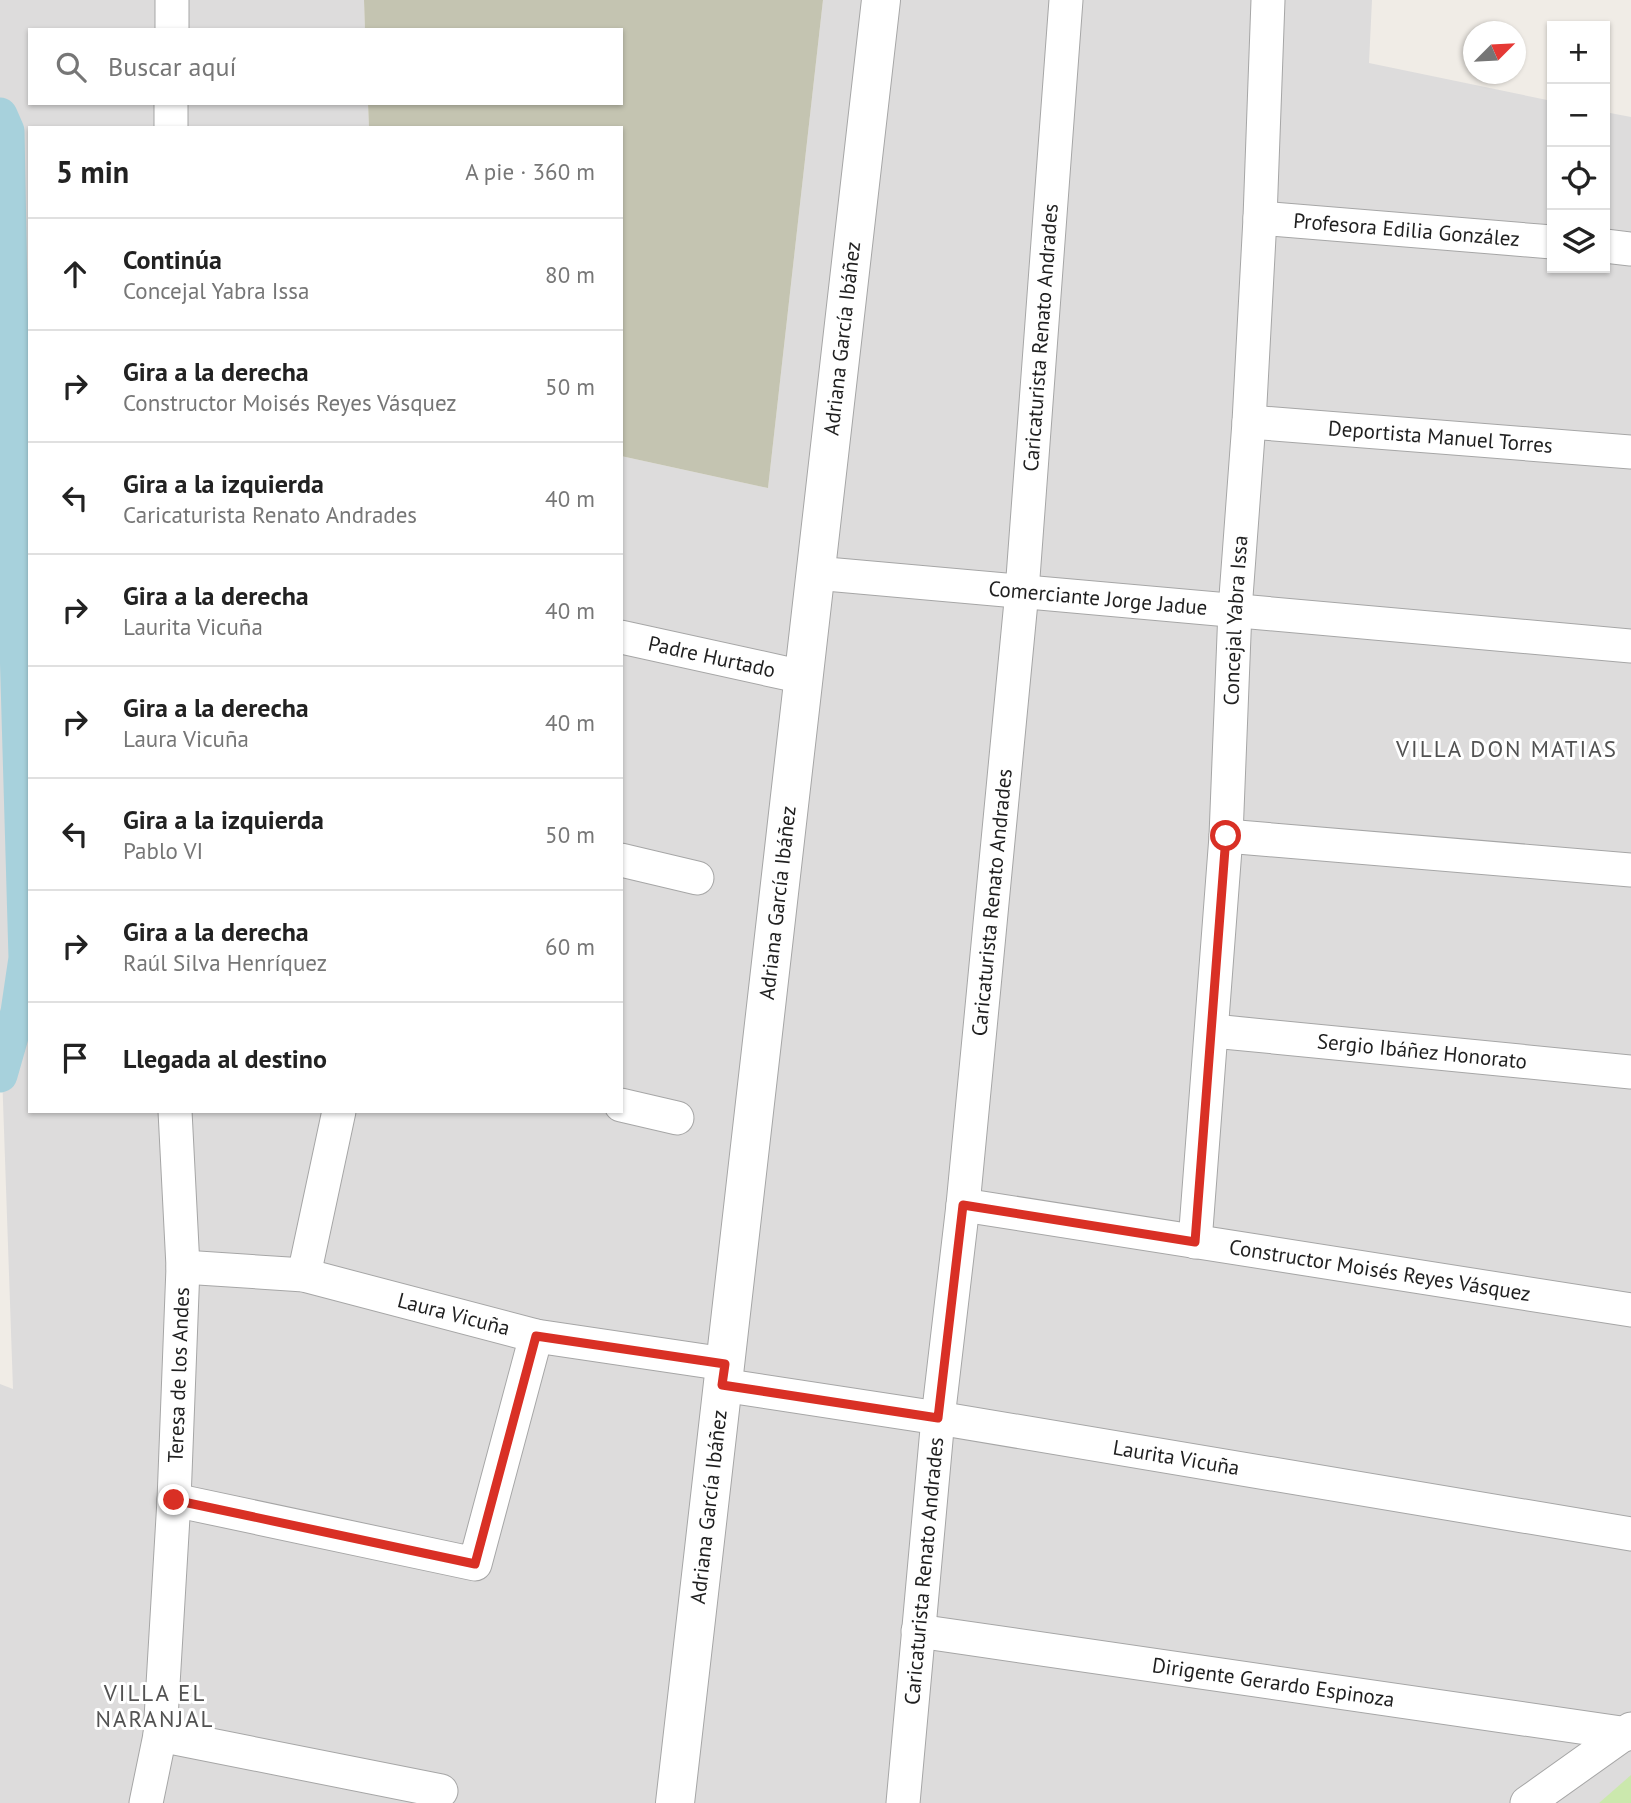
<!DOCTYPE html>
<html lang="es">
<meta charset="utf-8">
<style>
body{margin:0;font-family:"PT Sans",sans-serif;background:#f2f2f2;color:#222}
.controls{position:absolute;right:21px;top:21px;display:grid;overflow:hidden;border-radius:0px;box-shadow:0 2px 5px #0004}
.controls button{width:63px;height:63px;display:grid;place-items:center;padding:0;border:0;border-bottom:2px solid #e0e0e0;background:#fff;color:#222;font:35px sans-serif}
.compass{position:absolute;left:1463px;top:21px;width:63px;height:63px;border-radius:50%;background:#fff;box-shadow:0 2px 5px #0004;rotate:66deg}
.stop{position:absolute;width:21px;height:21px;margin:-16px;border:5px solid #d93025;border-radius:50%;background:#fff}
.stop.end{background:#d93025;border-color:#fff;box-shadow:0 2px 7px #0008}
.list{margin:0;padding:0;list-style:none}
h2{display:flex;justify-content:space-between;align-items:center;height:91px;margin:0;padding:0 28px;font-size:30px}
h2 small{font-size:23px;font-weight:400;color:#767676}
.list li{display:grid;grid-template-columns:46px 1fr auto;gap:21px;align-items:center;box-sizing:border-box;height:112px;padding:0 28px;border-top:2px solid #e0e0e0}
.list b{display:block;font-size:26px;white-space:nowrap}
.list p{margin:0;font-size:23px;white-space:nowrap;color:#767676}
.list em{font-size:23px;font-style:normal;color:#767676}
.icon{flex:none;width:38px;height:38px;fill:none;stroke:currentColor;stroke-width:2;stroke-linecap:round;stroke-linejoin:round}
.map{position:relative;flex:none;width:1631px;height:1803px;overflow:hidden}
.search{position:absolute;background:#fff;box-shadow:0 2px 5px #0004;left:28px;top:28px;width:595px;height:77px;display:flex;align-items:center;gap:18px;box-sizing:border-box;padding:0 24px;border-radius:0px;color:#767676;font-size:26px}
.panel{position:absolute;background:#fff;box-shadow:0 2px 5px #0004;left:28px;top:126px;width:595px;height:987px;border-radius:0px}
.map>svg:first-child{display:block}
.residential{fill:#dddcdc}
.construction{fill:#c4c4b1}
.grass{fill:#cbe8ad}
.lines{fill:none;stroke-linecap:round;stroke-linejoin:round}
.canal{stroke:#a7d1dc;stroke-width:35}
.minor-casing{stroke:#a6a6a6;stroke-width:35}
.tertiary-casing{stroke:#a6a6a6;stroke-width:40}
.minor{stroke:#fff;stroke-width:33}
.tertiary{stroke:#fff;stroke-width:38}
.route{stroke:#d93025;stroke-width:9}
.labels{text-anchor:middle;stroke-width:6;stroke-linejoin:round;paint-order:stroke}
.street-label{font-size:21px;fill:#1f1f1f;stroke:#fff}
.neighbourhood-label{font-size:23px;letter-spacing:2px;fill:#525252;stroke:#fff}
</style>
<div class="map">
<svg width="1631" height="1803" viewBox="0 0 1631 1803">
<rect width="100%" height="100%" fill="#f0ece6"/>
<path class="residential" d="M 0,0 L 364,0 L 365,30 L 30,30 L 30,103 L 368,103 L 369,128 L 30,128 L 30,1111 L 621,1111 L 621,456 L 768,488 L 823,0 L 1372,0 L 1369,63 L 1552,101 L 1552,268 L 1605,268 L 1605,112 L 1631,117 L 1631,1803 L 0,1803 L 0,1384 L 13,1389 L 0,1015 Z"/>
<path class="construction" d="M 364,0 L 823,0 L 768,488 L 621,456 L 621,128 L 369,128 L 368,103 L 621,103 L 621,30 L 365,30 Z"/>
<path class="grass" d="M 1631,1775 L 1631,1803 L 1599,1803 Z"/>
<g class="lines">
<path class="canal" d="M 0,115 L 7,131 L 16,611 L 26,958 L 18,1012 L 0,1075"/>
<defs>
<g id="minor">
<path d="M 172,0 L 172,30"/>
<path d="M 171,128 L 171,103"/>
<path id="s1" d="M 1260,218 L 1552,242"/>
<path d="M 1605,246 L 1631,249"/>
<path id="s2" d="M 1249,422 L 1631,452"/>
<path id="s3" d="M 815,573 L 1631,646"/>
<path id="s4" d="M 621,637 L 803,677"/>
<path d="M 1226,836 L 1631,870"/>
<path d="M 621,860 L 697,878"/>
<path id="s5" d="M 1213,1031 L 1631,1072"/>
<path d="M 621,1105 L 677,1118"/>
<path id="s6" d="M 963,1205 L 1631,1310"/>
<path id="s7" d="M 1195,1242 L 1226,836 L 1235,610 L 1249,422 L 1260,218 L 1268,0"/>
<path id="s8" d="M 183,1267 L 304,1275 L 536,1336 L 725,1364"/>
<path d="M 304,1275 L 339,1111"/>
<path id="s9" d="M 722,1385 L 938,1418 L 1631,1534"/>
<path d="M 174,1500 L 475,1564 L 536,1336"/>
<path id="s10" d="M 918,1631 L 1628,1734"/>
<path d="M 160,1735 L 441,1791"/>
<path id="s11" d="M 146,1803 L 160,1735 L 174,1500 L 183,1267 L 175,1111"/>
<path id="s12" d="M 903,1803 L 938,1418 L 963,1205 L 1022,591 L 1066,0"/>
<path d="M 1527,1803 L 1631,1729"/>
</g>
<g id="tertiary">
<path id="s13" d="M 675,1803 L 881,0"/>
</g>
</defs>
<use href="#minor" class="minor-casing"/>
<use href="#tertiary" class="tertiary-casing"/>
<use href="#minor" class="minor"/>
<use href="#tertiary" class="tertiary"/>
</g>
<g class="lines">
<path class="route" d="M 174,1500 L 475,1564 L 536,1336 L 725,1364 L 722,1385 L 938,1418 L 963,1205 L 1195,1242 L 1226,836"/>
</g>
<g class="labels">
<g class="street-label">
<text dy="7" stroke="none"><textPath href="#s1" startOffset="147">Profesora Edilia González</textPath></text>
<text dy="7" stroke="none"><textPath href="#s12" startOffset="1472">Caricaturista Renato Andrades</textPath></text>
<text dy="7" stroke="none"><textPath href="#s13" startOffset="1474">Adriana García Ibáñez</textPath></text>
<text dy="7" stroke="none"><textPath href="#s2" startOffset="192">Deportista Manuel Torres</textPath></text>
<text dy="7" stroke="none"><textPath href="#s3" startOffset="284">Comerciante Jorge Jadue</textPath></text>
<text dy="7" stroke="none"><textPath href="#s7" startOffset="623">Concejal Yabra Issa</textPath></text>
<text dy="7" stroke="none"><textPath href="#s4" startOffset="93">Padre Hurtado</textPath></text>
<text dy="7" stroke="none"><textPath href="#s13" startOffset="906">Adriana García Ibáñez</textPath></text>
<text dy="7" stroke="none"><textPath href="#s12" startOffset="905">Caricaturista Renato Andrades</textPath></text>
<text dy="7" stroke="none"><textPath href="#s5" startOffset="210">Sergio Ibáñez Honorato</textPath></text>
<text dy="7" stroke="none"><textPath href="#s6" startOffset="422">Constructor Moisés Reyes Vásquez</textPath></text>
<text dy="7" stroke="none"><textPath href="#s8" startOffset="276">Laura Vicuña</textPath></text>
<text dy="7" stroke="none"><textPath href="#s11" startOffset="430">Teresa de los Andes</textPath></text>
<text dy="7" stroke="none"><textPath href="#s9" startOffset="460">Laurita Vicuña</textPath></text>
<text dy="7" stroke="none"><textPath href="#s13" startOffset="298">Adriana García Ibáñez</textPath></text>
<text dy="7" stroke="none"><textPath href="#s12" startOffset="233">Caricaturista Renato Andrades</textPath></text>
<text dy="7" stroke="none"><textPath href="#s10" startOffset="359">Dirigente Gerardo Espinoza</textPath></text>
</g>
<g class="neighbourhood-label">
<text x="1507" y="757">VILLA DON MATIAS</text>
<text x="155" y="1701">VILLA EL<tspan x="155" dy="26">NARANJAL</tspan></text>
</g>
</g>
</svg>
<div class="controls">
<button>+</button>
<button>−</button>
<button><svg class="icon" aria-label="locate" viewBox="0 0 24 24"><circle cx="12" cy="12" r="6"/><path d="M12 2v4M12 18v4M2 12h4M18 12h4"/></svg></button>
<button><svg class="icon" aria-label="layers" viewBox="0 0 24 24"><path d="M12 4l9 5-9 5-9-5zM3 14l9 5 9-5"/></svg></button>
</div>
<svg class="compass" viewBox="-18 -18 36 36"><path d="M0-13l5 13h-10z" fill="#e53935"/><path d="M0 13l5-13h-10z" fill="#767676"/></svg>
<div class="stop" style="left:1226px;top:836px"></div>
<div class="stop end" style="left:174px;top:1500px"></div>
<div class="search"><svg class="icon" aria-label="search" viewBox="0 0 24 24"><circle cx="10" cy="10" r="6"/><path d="M15 15l6 6"/></svg>Buscar aquí</div>
<section class="panel">
<h2>5 min<small>A pie · 360 m</small></h2>
<ul class="list">
<li><svg class="icon" aria-label="ahead" viewBox="0 0 24 24"><path d="M12 20V5M6 11l6-6 6 6"/></svg><div><b>Continúa</b><p>Concejal Yabra Issa</p></div><em>80 m</em></li>
<li><svg class="icon" aria-label="right" viewBox="0 0 24 24"><path d="M7 20v-9h11M14 6l5 5-5 5"/></svg><div><b>Gira a la derecha</b><p>Constructor Moisés Reyes Vásquez</p></div><em>50 m</em></li>
<li><svg class="icon" aria-label="left" viewBox="0 0 24 24"><path d="M17 20v-9H6M10 6l-5 5 5 5"/></svg><div><b>Gira a la izquierda</b><p>Caricaturista Renato Andrades</p></div><em>40 m</em></li>
<li><svg class="icon" aria-label="right" viewBox="0 0 24 24"><path d="M7 20v-9h11M14 6l5 5-5 5"/></svg><div><b>Gira a la derecha</b><p>Laurita Vicuña</p></div><em>40 m</em></li>
<li><svg class="icon" aria-label="right" viewBox="0 0 24 24"><path d="M7 20v-9h11M14 6l5 5-5 5"/></svg><div><b>Gira a la derecha</b><p>Laura Vicuña</p></div><em>40 m</em></li>
<li><svg class="icon" aria-label="left" viewBox="0 0 24 24"><path d="M17 20v-9H6M10 6l-5 5 5 5"/></svg><div><b>Gira a la izquierda</b><p>Pablo VI</p></div><em>50 m</em></li>
<li><svg class="icon" aria-label="right" viewBox="0 0 24 24"><path d="M7 20v-9h11M14 6l5 5-5 5"/></svg><div><b>Gira a la derecha</b><p>Raúl Silva Henríquez</p></div><em>60 m</em></li>
<li><svg class="icon" aria-label="arrive" viewBox="0 0 24 24"><path d="M6 21V4h12l-3 4 3 4H6"/></svg><div><b>Llegada al destino</b></div></li>
</ul>
</section>
</div>
